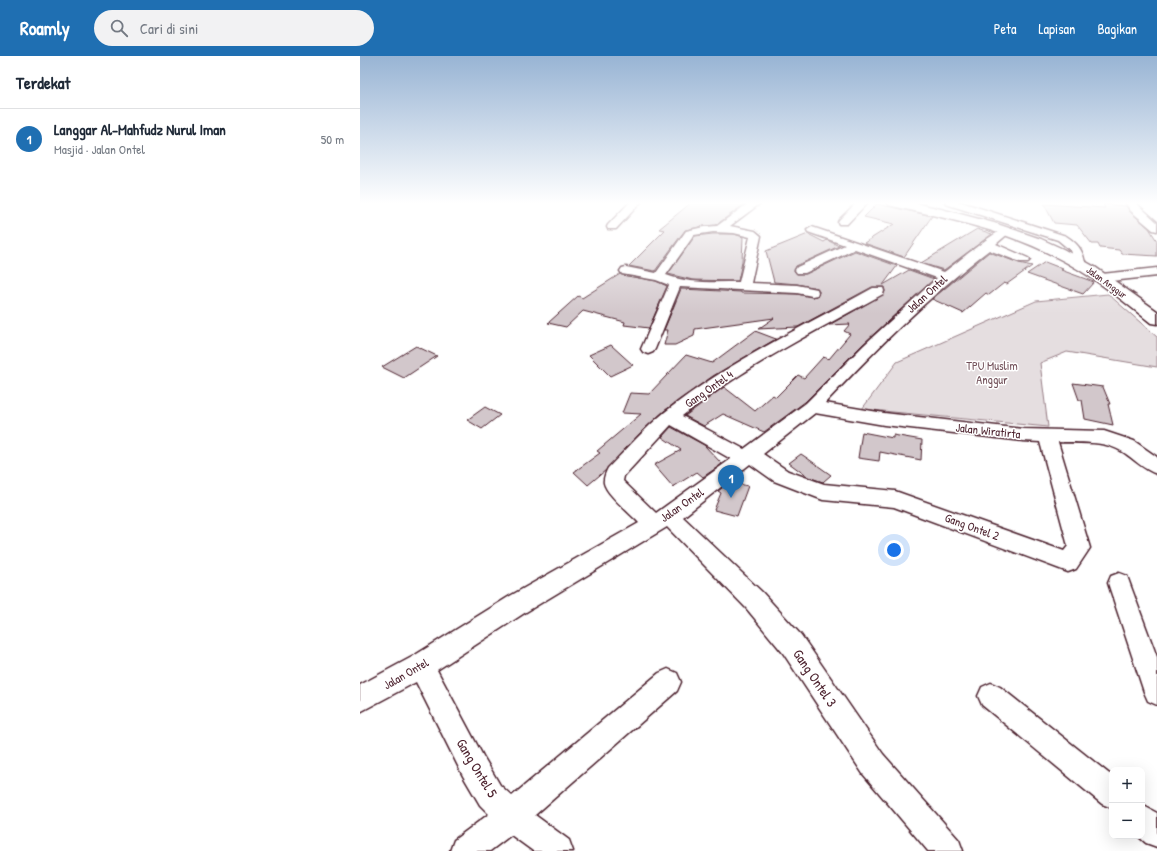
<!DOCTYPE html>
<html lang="id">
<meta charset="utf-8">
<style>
body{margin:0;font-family:"Patrick Hand",sans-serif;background:#f2f2f3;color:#1f2937}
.controls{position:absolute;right:12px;bottom:12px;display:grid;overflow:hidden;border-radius:8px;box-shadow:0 4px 16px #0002}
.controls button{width:36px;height:36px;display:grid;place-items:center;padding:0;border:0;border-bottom:1px solid #e0e1e3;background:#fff;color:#1f2937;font:20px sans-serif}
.you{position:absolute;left:534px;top:494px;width:14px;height:14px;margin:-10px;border:3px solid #fff;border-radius:50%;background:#1a73e8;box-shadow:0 0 0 6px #1a73e833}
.badge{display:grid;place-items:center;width:26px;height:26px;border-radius:50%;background:#1f6fb2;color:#fff;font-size:13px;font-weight:700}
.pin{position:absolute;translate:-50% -33px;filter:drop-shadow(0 1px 2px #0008)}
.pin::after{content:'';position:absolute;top:21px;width:14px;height:12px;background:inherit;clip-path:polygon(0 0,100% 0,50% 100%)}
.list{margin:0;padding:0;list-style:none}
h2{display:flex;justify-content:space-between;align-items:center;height:52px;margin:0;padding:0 16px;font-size:17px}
h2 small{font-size:13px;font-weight:400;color:#747a83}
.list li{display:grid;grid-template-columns:26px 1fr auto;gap:12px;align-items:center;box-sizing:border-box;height:60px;padding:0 16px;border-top:1px solid #e0e1e3}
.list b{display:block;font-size:15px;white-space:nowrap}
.list p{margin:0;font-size:13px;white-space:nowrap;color:#747a83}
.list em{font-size:13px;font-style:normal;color:#747a83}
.icon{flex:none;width:22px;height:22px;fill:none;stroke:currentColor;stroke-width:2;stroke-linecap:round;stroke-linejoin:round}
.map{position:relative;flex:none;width:797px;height:795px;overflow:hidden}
header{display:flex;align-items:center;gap:24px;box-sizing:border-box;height:56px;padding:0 20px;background:#1f6fb2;color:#fff}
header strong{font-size:19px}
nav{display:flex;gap:22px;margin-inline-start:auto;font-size:14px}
.search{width:280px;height:36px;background:#f2f2f3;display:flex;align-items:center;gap:10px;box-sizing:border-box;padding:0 14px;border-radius:22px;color:#747a83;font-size:15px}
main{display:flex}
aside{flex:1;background:#fff}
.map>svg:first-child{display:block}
.green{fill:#e5dee0;stroke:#987e86}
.building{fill:#d2c7cb;stroke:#4a1f2b}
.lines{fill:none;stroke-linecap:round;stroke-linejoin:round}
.street-casing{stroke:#4a1f2b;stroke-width:3}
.secondary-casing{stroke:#4a1f2b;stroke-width:3}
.street{fill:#fff;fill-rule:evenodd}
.secondary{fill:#fff;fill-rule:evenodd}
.labels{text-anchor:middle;stroke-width:3;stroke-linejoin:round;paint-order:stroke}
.far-street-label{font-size:10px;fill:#4a1f2b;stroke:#fff}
.street-label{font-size:12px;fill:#4a1f2b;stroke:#fff}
.park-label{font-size:12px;fill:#714f58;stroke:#fff}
.near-street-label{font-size:14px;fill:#4a1f2b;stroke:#fff}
</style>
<header>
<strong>Roamly</strong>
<div class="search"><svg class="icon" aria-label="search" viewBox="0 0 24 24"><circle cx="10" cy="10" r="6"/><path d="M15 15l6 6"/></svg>Cari di sini</div>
<nav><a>Peta</a><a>Lapisan</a><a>Bagikan</a></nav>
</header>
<main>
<aside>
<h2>Terdekat<small></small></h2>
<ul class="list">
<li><span class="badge">1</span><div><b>Langgar Al-Mahfudz Nurul Iman</b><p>Masjid · Jalan Ontel</p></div><em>50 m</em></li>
</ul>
</aside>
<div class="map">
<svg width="797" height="795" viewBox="0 0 797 795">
<rect width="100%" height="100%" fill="#fff"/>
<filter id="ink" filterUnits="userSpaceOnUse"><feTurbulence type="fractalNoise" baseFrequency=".025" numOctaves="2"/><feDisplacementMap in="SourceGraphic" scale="8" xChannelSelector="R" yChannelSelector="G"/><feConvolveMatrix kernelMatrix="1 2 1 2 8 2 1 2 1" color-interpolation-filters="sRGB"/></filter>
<g filter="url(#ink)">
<path class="green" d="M 748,238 L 797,281 L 797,311 L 707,296 L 680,307 L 688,371 L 502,353 L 537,306 L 676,245 Z"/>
<g class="building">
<path d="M 332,146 L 387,146 L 356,169 L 344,170 L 325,174 L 295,215 L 269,210 L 305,174 L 299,173 Z"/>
<path d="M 517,148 L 572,160 L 544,201 L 504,187 L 534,168 L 504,161 Z"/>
<path d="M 684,148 L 745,152 L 743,148 L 766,150 L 770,156 L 789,172 L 797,185 L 797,200 L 762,198 L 759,194 L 740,192 L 738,188 L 732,188 L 717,169 L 694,167 Z"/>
<path d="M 617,173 L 632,178 L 584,214 L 561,207 Z"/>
<path d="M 353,178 L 374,178 L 383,181 L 382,206 L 378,225 L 333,224 L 308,218 L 335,180 Z"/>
<path d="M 448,178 L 464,186 L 467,184 L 479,190 L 436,210 L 434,215 L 437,218 L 446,218 L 495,195 L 537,210 L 523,229 L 549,214 L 574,223 L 503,288 L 445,346 L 404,376 L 363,358 L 344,370 L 325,360 L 364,331 L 395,355 L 413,339 L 416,341 L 438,319 L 444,322 L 463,301 L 469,303 L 490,278 L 484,275 L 490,268 L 469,269 L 524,238 L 525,235 L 524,231 L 512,231 L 438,271 L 398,273 L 414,262 L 335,273 L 334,280 L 315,289 L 304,289 L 308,274 L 304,274 L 321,233 L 381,236 L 381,237 L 437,238 L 452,241 L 457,240 L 459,236 L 457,232 L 437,228 L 414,226 L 406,195 Z"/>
<path d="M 629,196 L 659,207 L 672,210 L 647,228 L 644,227 L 629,239 L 626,237 L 603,257 L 572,243 Z"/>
<path d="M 685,206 L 703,213 L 701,214 L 734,226 L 723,238 L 667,218 Z"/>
<path d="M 260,218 L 262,219 L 296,225 L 307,230 L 289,272 L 264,269 L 265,266 L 223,255 L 206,271 L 188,267 L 218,240 L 222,242 Z"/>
<path d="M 395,275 L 416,283 L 353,320 L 304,355 L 282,375 L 246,414 L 228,429 L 214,416 L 240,397 L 237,395 L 281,358 L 262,357 L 270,337 L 289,338 L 326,299 L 352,307 Z"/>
<path d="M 251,289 L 273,309 L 250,320 L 229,299 Z"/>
<path d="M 56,290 L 77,300 L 44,322 L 22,311 Z"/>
<path d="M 713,327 L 743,331 L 750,348 L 748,348 L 753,369 L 725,363 L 722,344 L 719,344 Z"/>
<path d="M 125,351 L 140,359 L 122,373 L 107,364 Z"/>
<path d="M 311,371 L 344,389 L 362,408 L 343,421 L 337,416 L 313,431 L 294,409 L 321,394 L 302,381 Z"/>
<path d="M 502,376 L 533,382 L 533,379 L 562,384 L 561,404 L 520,396 L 519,405 L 498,402 Z"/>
<path d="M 441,398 L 447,402 L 471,419 L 463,426 L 448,421 L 429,407 Z"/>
<path d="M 370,426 L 388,430 L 377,460 L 354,454 L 361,437 L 358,435 Z"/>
</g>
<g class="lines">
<defs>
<g id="street">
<path d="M 270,146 L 281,146 L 256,173 L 248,173 L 247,171 L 248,169 Z"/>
<path d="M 390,146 L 402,146 L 370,170 L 395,175 L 401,180 L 391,227 L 437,229 L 457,233 L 458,236 L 457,239 L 452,240 L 437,237 L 320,231 L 295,293 L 293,296 L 288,298 L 283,296 L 281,293 L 309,229 L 296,224 L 262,218 L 260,215 L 262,212 L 266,211 L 296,217 L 326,175 L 344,171 L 357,170 ZM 353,176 L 374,177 L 390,181 L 379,226 C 354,226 329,228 306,219 L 334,179 Z"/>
<path d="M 497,146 L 508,146 L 487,168 L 479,168 L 478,166 L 479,164 Z"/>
<path d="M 585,146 L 601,146 L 706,180 C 717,187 723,194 725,207 L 723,210 L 715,210 L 710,194 L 698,184 L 586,148 Z"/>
<path d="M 765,146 L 775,146 L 797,166 L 797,175 L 793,174 L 771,155 Z"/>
<path d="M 452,171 L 584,216 C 597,207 633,176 645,173 L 650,176 L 636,188 L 668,202 L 670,204 L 668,206 L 660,206 L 629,194 C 568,241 518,291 465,347 L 524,357 L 663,373 L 744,375 L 774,385 L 797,401 L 797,418 C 784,414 774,403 763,396 C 744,384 719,387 698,386 L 730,492 L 716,513 L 708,516 L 534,451 L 463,444 L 414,425 L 390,408 L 323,461 L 402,536 L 441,579 L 523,698 L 599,784 L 603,795 L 568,795 L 503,718 L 423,597 L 386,552 L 307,471 L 166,556 L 77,614 L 123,700 L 140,729 L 152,740 L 299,617 L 308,613 L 317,617 L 321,626 L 317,635 L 175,759 L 209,784 L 213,795 L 173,795 L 151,779 L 130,795 L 90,795 L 94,784 L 129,758 L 120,749 L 103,720 L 56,626 L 0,656 L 0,629 L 52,601 L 150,540 L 279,467 C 271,458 246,438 244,427 C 243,422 246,416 248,412 C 267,393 284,373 305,356 C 368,306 443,271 513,232 L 523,232 L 524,235 L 523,238 C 454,276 384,311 322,360 L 384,393 L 446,347 L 504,289 L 577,222 L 495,193 L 445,217 L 437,217 L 435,214 L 437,211 L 485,189 L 448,176 L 447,174 ZM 455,357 L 524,369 L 663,385 L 680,386 L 708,490 L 704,495 L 535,435 L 464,428 L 428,415 L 403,398 ZM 311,369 L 371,403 L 296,457 L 263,425 L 264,420 Z"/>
<path d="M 797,212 L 797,220 L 742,226 L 738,225 L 736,222 L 738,219 L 742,218 Z"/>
<path d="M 759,517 L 767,520 L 797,601 L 797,649 L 788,645 L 784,636 L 748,527 L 751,520 Z"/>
<path d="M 631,627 L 640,631 L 752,720 L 752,752 L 742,748 L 622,649 L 618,640 L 622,631 Z"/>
<path d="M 782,749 L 797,757 L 797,791 L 786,787 L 778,780 L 782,780 Z"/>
</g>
<path id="secondary" d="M 527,146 L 551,146 L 581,153 L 634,167 L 681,183 L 703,193 L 735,211 L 797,255 L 797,268 L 791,267 C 760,242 729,217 694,200 C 642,173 585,162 529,149 Z"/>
</defs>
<use href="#street" class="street-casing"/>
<use href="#secondary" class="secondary-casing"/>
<use href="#street" class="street"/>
<use href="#secondary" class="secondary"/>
</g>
</g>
<linearGradient id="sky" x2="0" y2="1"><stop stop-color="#98b4d4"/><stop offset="0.57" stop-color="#fff"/><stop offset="1" stop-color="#fff" stop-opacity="0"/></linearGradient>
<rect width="797" height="258" fill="url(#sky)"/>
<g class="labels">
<g class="far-street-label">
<text transform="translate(747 226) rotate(36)" y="4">Jalan Anggur</text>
</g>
<g class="street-label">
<text transform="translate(567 238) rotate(-42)" y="4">Jalan Ontel</text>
<text transform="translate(349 333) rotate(-35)" y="4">Gang Ontel 4</text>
<text transform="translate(628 375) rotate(6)" y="4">Jalan Wiratirta</text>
<text transform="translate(322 449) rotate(-35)" y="4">Jalan Ontel</text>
<text transform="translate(612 471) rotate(20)" y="4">Gang Ontel 2</text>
<text transform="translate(46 618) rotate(-30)" y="4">Jalan Ontel</text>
</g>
<g class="park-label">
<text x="632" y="314">TPU Muslim<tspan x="632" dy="14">Anggur</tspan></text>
</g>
<g class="near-street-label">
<text transform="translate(455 622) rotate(56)" y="5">Gang Ontel 3</text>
<text transform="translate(117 712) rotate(59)" y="5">Gang Ontel 5</text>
</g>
</g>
</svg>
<div class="controls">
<button>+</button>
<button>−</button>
</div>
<div class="you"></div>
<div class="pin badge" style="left:371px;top:442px">1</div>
</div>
</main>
